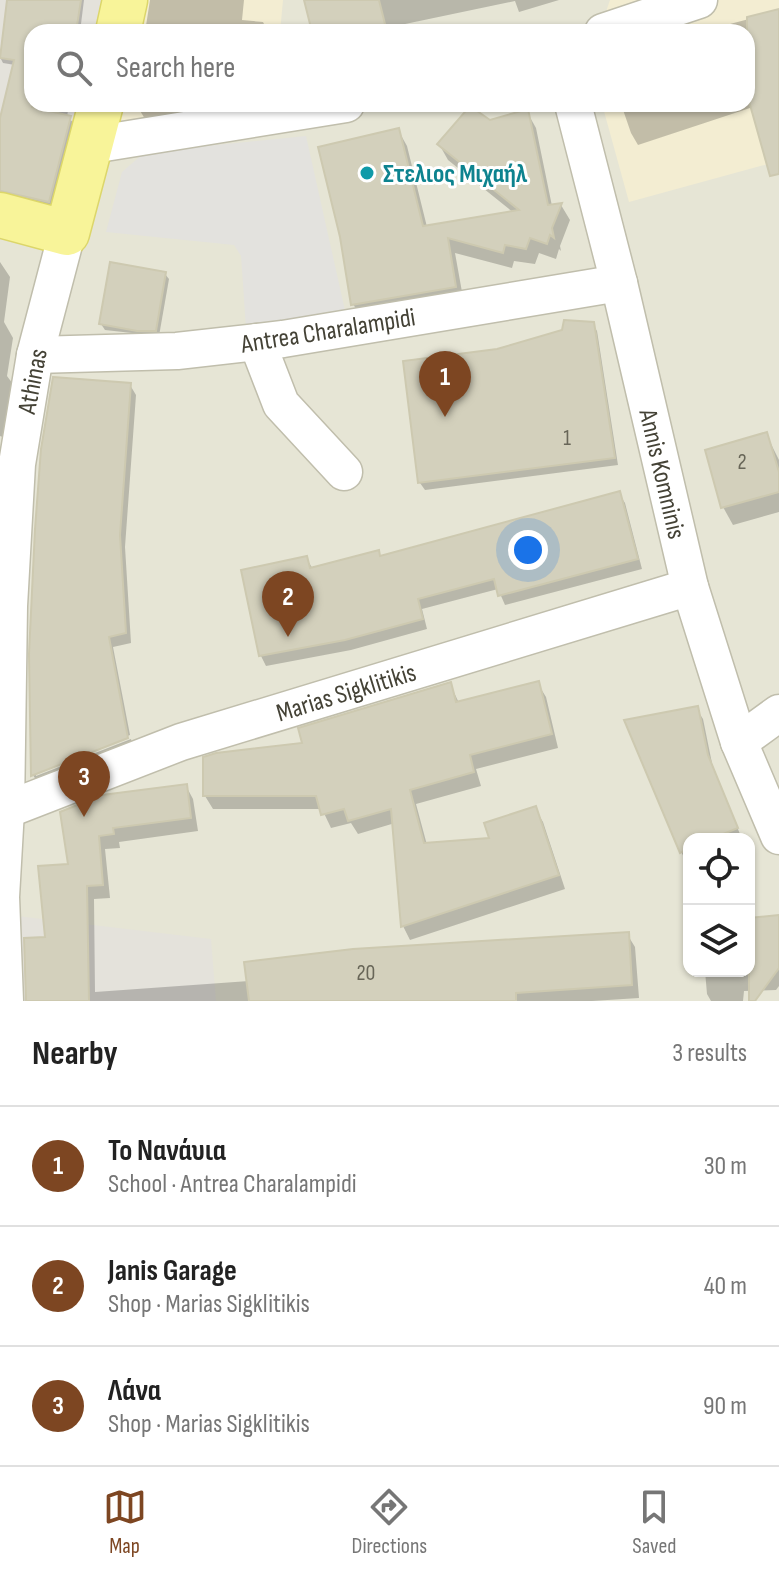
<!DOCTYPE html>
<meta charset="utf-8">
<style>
body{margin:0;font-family:"Sofia Sans Condensed",sans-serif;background:#f2f2f2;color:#222}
.controls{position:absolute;right:24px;bottom:24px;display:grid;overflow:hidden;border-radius:16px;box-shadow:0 2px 6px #0004}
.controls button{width:72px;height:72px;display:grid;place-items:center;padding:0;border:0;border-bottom:2px solid #e0e0e0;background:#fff;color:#222;font:40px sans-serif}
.you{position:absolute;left:528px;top:550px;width:28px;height:28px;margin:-20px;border:6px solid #fff;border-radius:50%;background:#1a73e8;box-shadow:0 0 0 12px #1a73e833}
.badge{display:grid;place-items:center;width:52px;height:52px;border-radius:50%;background:#7d4622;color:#fff;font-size:26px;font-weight:700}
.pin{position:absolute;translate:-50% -66px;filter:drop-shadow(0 2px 4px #0008)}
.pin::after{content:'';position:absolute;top:42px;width:28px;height:24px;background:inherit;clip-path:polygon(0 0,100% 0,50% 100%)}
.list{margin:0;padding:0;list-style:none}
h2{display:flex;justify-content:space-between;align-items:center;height:104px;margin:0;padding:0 32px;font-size:34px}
h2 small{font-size:26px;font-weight:400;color:#767676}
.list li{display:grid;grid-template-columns:52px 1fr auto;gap:24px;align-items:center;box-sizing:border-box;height:120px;padding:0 32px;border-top:2px solid #e0e0e0}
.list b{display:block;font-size:30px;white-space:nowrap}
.list p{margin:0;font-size:26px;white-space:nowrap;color:#767676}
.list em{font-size:26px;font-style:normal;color:#767676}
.icon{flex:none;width:44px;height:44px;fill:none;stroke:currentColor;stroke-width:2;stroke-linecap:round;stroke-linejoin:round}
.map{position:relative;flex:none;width:779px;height:1001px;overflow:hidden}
.search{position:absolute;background:#fff;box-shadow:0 2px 6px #0004;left:24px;right:24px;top:24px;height:88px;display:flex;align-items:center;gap:20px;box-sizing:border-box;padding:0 28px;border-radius:24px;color:#767676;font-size:30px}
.sheet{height:464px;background:#fff}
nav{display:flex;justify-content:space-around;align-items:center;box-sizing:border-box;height:112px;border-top:2px solid #e0e0e0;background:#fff;font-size:22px;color:#767676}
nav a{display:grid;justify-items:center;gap:4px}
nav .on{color:#7d4622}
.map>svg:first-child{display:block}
.residential{fill:#e6e5d5;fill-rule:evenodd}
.commercial{fill:#f3edd2}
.industrial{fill:#e4e2db}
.parking{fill:#e3e2de}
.shadow{fill:#0003}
.building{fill:#d3d0bc;stroke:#cdc9b0;stroke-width:2}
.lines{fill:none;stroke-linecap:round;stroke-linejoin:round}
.minor-casing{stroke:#c0beac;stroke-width:39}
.major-casing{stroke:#dcd66a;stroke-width:47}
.minor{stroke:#fff;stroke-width:36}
.major{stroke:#f8f499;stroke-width:44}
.culture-dot{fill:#0f9aa8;stroke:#fff;stroke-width:3}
.labels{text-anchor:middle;stroke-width:6;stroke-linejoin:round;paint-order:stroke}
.number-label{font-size:22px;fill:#686658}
.culture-label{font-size:26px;font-weight:bold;fill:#0d838f;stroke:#fff;text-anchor:start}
.street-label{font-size:26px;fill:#444236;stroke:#fff}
</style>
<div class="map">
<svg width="779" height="1001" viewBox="0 0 779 1001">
<rect width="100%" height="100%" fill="#f2f1e6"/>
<path class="residential" d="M 0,0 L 779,0 L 779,1001 L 0,1001 ZM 32,32 L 747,32 L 747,104 L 32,104 ZM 689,839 L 749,839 L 749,971 L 689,971 Z"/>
<g class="commercial">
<path d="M 137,0 L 283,0 L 280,32 L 131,32 Z"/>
<path d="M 610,0 L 779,0 L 779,161 L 629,202 L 602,104 L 747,104 L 747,32 L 599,32 Z"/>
<path d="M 117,104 L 238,104 L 113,124 Z"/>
</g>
<g class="industrial">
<path d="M 0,0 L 111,0 L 104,32 L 32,32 L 32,104 L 87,104 L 60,217 L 0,202 Z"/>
<path d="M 0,914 L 211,939 L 216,1001 L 0,1001 Z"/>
</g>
<path class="parking" d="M 306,136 L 346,315 L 246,328 L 241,256 L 234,245 L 106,232 L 122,172 L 145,152 Z"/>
<g class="shadow">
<path d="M 9,0 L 84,0 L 80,32 L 32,32 L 32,104 L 69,104 L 67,117 L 74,123 L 52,207 L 0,196 L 0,126 L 15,65 L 3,63 L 0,57 Z"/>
<path d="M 150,0 L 244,0 L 242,20 L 263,22 L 268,32 L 145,32 Z"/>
<path d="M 306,0 L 559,0 L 519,12 L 515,1 L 386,28 L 387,32 L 314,32 Z"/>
<path d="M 779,11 L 779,146 L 753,107 L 638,145 L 631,133 L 621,104 L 747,104 L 747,32 L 732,32 L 730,24 Z"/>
<path d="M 136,104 L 265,104 L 145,119 Z"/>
<path d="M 527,112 L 536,128 L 552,206 L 561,205 L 570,220 L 560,246 L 561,251 L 559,249 L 556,259 L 539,253 L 535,264 L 514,261 L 512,268 L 455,253 L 464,303 L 363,320 L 353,304 L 398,130 L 407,146 L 427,227 L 514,213 L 448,160 L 439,144 L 489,123 Z"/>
<path d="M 0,262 L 10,277 L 4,322 L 13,338 L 7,376 L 18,391 L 10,440 L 0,436 Z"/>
<path d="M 165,274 L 169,279 L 159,336 L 105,330 L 101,324 Z"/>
<path d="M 592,324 L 597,331 L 618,465 L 425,490 L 420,483 L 497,351 Z"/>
<path d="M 130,385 L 136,395 L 125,547 L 131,643 L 113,647 L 130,735 L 36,772 L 36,776 L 131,739 L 133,749 L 39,785 L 33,775 L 32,607 Z"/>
<path d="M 766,434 L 779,460 L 779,512 L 733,525 L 723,507 Z"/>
<path d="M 619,494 L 625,503 L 642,569 L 505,605 L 498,589 L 422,609 L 427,629 L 351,650 L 266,666 L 261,656 L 306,558 L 313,569 L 381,558 Z"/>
<path d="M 450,684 L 459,703 L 538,684 L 546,697 L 558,748 L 476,769 L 481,786 L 416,804 L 427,845 L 491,840 L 535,809 L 543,822 L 565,889 L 410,940 L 403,926 L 395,823 L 358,834 L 351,823 L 331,828 L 322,809 L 213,809 L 205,796 L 304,745 Z"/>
<path d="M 696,708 L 703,719 L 713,768 L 742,839 L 689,839 L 689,870 L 627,721 Z"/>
<path d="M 186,786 L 193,799 L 198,831 L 119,842 L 120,848 L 105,849 L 110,898 L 94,899 L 95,992 L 249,981 L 627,934 L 635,947 L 639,998 L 592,1001 L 28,1001 L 70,866 L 62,813 Z"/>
<path d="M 749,920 L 779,921 L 779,986 L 776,990 L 744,991 L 743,1001 L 711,1001 L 707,994 L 705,971 L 749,971 Z"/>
</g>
<g class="building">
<path d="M 7,0 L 81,0 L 76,32 L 32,32 L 32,107 L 71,116 L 49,202 L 0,191 L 0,118 L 14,60 L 0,58 Z"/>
<path d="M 304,0 L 379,0 L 387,32 L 312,32 Z"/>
<path d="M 779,9 L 779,174 L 770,176 L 747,94 L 747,17 Z"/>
<path d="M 470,106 L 490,120 L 528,109 L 548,205 L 562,203 L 552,228 L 554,238 L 550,235 L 547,244 L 530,238 L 526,249 L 505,245 L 503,253 L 448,238 L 456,287 L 351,305 L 340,237 L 318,147 L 399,128 L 423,226 L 519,210 L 437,144 Z"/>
<path d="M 110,262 L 166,272 L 156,331 L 137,331 L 99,324 Z"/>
<path d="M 564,320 L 594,322 L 615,458 L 418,483 L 403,361 L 497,349 L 562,330 Z"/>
<path d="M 53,377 L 131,383 L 120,535 L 126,633 L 109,637 L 128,738 L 31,776 L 29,654 L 35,529 L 41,449 Z"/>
<path d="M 767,432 L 779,472 L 779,492 L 721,508 L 705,450 Z"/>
<path d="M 620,491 L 638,559 L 498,596 L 494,579 L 418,599 L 423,619 L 345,640 L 259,656 L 241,570 L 307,556 L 310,568 L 379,550 L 380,556 Z"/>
<path d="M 539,681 L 552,734 L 470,755 L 474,772 L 410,790 L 424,843 L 489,838 L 484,823 L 536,806 L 559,875 L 401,927 L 391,809 L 348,821 L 344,809 L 321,815 L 316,796 L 203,796 L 203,757 L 216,753 L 302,743 L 298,728 L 451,682 L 456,702 Z"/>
<path d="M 698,706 L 708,755 L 738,828 L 711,839 L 689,839 L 689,848 L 680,853 L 624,720 Z"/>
<path d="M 187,784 L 191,818 L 113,828 L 114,834 L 99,836 L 103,885 L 87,886 L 89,1001 L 26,1001 L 24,938 L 45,937 L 38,866 L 68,864 L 60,812 L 102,795 Z"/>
<path d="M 779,915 L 779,968 L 755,1001 L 749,1001 L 749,918 Z"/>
<path d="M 629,932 L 632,985 L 516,993 L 516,1001 L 249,1001 L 244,962 L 353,949 Z"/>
</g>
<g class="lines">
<defs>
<g id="minor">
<path d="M 603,32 L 699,0"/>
<path d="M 573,104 L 619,283 L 690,587 L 739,742 L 779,836"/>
<path d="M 92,145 L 346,104"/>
<path d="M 257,342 L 281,404 L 344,472"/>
<path d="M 35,355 L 177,351 L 283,339 L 619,283"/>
<path d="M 739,742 L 779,713"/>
<path d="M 6,810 L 181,742 L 690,587"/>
<path d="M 5,1001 L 1,897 L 6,810 L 9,606 L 17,464 L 35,355 L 67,233"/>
</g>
<g id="major">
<path d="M 118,32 L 125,0"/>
<path d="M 0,215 L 67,233 L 101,104"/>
</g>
</defs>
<use href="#minor" class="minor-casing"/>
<use href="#major" class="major-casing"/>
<use href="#minor" class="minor"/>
<use href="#major" class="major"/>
</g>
<circle class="culture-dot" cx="367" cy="173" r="8"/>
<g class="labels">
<g class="number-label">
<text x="567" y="445">1</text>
<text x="742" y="469">2</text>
<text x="366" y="980">20</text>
</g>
<g class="culture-label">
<text x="383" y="182">Στελιος Μιχαήλ</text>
</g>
<g class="street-label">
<text transform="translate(328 330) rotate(-9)" y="9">Antrea Charalampidi</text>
<text transform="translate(32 381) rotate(-79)" y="9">Athinas</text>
<text transform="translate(663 474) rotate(77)" y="9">Annis Komninis</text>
<text transform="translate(346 692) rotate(-17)" y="9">Marias Sigklitikis</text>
</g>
</g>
</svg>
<div class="controls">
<button><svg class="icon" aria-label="locate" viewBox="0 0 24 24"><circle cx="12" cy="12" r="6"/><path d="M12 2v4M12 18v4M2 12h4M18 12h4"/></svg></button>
<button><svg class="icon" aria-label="layers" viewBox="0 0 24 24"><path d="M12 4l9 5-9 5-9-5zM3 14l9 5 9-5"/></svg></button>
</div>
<div class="you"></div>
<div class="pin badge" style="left:445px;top:417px">1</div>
<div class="pin badge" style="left:288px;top:637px">2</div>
<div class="pin badge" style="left:84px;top:817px">3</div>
<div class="search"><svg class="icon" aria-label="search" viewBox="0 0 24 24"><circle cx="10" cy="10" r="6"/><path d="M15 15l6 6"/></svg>Search here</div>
</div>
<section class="sheet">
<h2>Nearby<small>3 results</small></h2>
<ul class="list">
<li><span class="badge">1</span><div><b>Το Νανάυια</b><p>School · Antrea Charalampidi</p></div><em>30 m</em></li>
<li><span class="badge">2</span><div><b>Janis Garage</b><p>Shop · Marias Sigklitikis</p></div><em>40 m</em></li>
<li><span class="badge">3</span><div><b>Λάνα</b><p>Shop · Marias Sigklitikis</p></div><em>90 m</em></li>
</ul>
</section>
<nav>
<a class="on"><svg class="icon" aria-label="map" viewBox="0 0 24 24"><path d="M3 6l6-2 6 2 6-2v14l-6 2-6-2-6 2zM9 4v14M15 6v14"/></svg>Map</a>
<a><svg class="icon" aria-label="directions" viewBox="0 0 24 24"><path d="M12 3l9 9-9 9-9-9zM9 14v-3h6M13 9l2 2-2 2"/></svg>Directions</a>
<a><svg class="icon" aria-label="saved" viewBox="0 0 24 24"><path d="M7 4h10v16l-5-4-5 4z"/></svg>Saved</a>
</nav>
